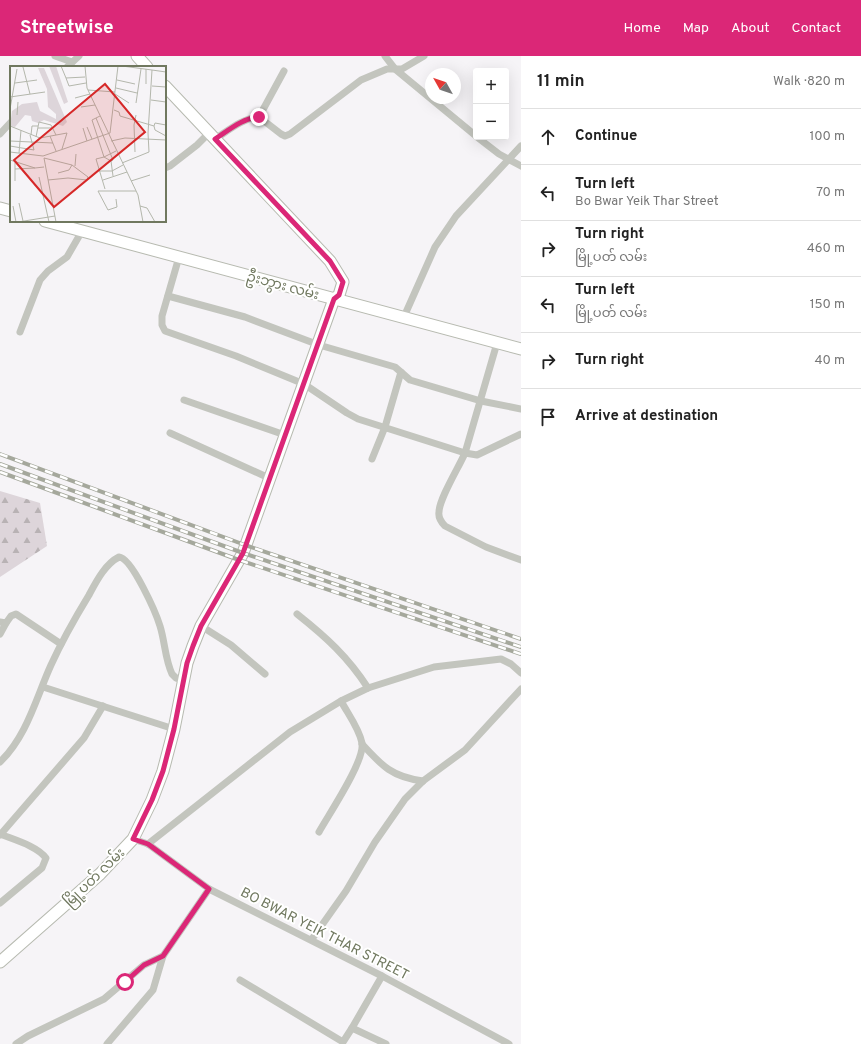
<!DOCTYPE html>
<meta charset="utf-8">
<style>
body{margin:0;font-family:Overpass,"Noto Sans Myanmar",sans-serif;background:#f2f2f2;color:#222}
.controls{position:absolute;right:12px;top:12px;display:grid;overflow:hidden;border-radius:4px;box-shadow:0 4px 16px #0002}
.controls button{width:36px;height:36px;display:grid;place-items:center;padding:0;border:0;border-bottom:1px solid #e0e0e0;background:#fff;color:#222;font:20px sans-serif}
.compass{position:absolute;left:425px;top:12px;width:36px;height:36px;border-radius:50%;background:#fff;box-shadow:0 4px 16px #0002;rotate:310deg}
.stop{position:absolute;width:12px;height:12px;margin:-9px;border:3px solid #db2777;border-radius:50%;background:#fff}
.stop.end{background:#db2777;border-color:#fff;box-shadow:0 1px 4px #0008}
.list{margin:0;padding:0;list-style:none}
h2{display:flex;justify-content:space-between;align-items:center;height:52px;margin:0;padding:0 16px;font-size:17px}
h2 small{font-size:13px;font-weight:400;color:#767676}
.list li{display:grid;grid-template-columns:26px 1fr auto;gap:12px;align-items:center;box-sizing:border-box;height:56px;padding:0 16px;border-top:1px solid #e0e0e0}
.list b{display:block;font-size:15px;white-space:nowrap}
.list p{margin:0;font-size:13px;white-space:nowrap;color:#767676}
.list em{font-size:13px;font-style:normal;color:#767676}
.icon{flex:none;width:22px;height:22px;fill:none;stroke:currentColor;stroke-width:2;stroke-linecap:round;stroke-linejoin:round}
.map{position:relative;flex:none;width:521px;height:988px;overflow:hidden}
header{display:flex;align-items:center;gap:24px;box-sizing:border-box;height:56px;padding:0 20px;background:#db2777;color:#fff}
header strong{font-size:19px}
nav{display:flex;gap:22px;margin-inline-start:auto;font-size:14px}
main{display:flex}
aside{flex:1;background:#fff}
.map>svg:first-child{display:block}
.forest{fill:url(#forest-firs)}
.lines{fill:none;stroke-linecap:round;stroke-linejoin:round}
.secondary-casing{stroke:#b7bab0;stroke-width:13}
.street{stroke:#c3c5be;stroke-width:7}
.secondary{stroke:#fff;stroke-width:11}
.rail-casing{stroke:#a5a89c;stroke-width:4}
.rail{stroke:#fff;stroke-width:2.5;stroke-dasharray:8;stroke-linecap:butt}
.route{stroke:#db2777;stroke-width:5}
.labels{text-anchor:middle;stroke-width:4;stroke-linejoin:round;paint-order:stroke}
.street-label{font-size:14px;fill:#70785f;stroke:#fff}
.inset-road{fill:none;stroke:#b4b7ac;stroke-width:1}
.view{fill:#d62828;fill-opacity:0.15;stroke:#d62828;stroke-width:2}
.inset-edge{fill:none;stroke:#70785f;stroke-width:2}
</style>
<header>
<strong>Streetwise</strong>
<nav><a>Home</a><a>Map</a><a>About</a><a>Contact</a></nav>
</header>
<main>
<div class="map">
<svg width="521" height="988" viewBox="0 0 521 988">
<defs>
<pattern id="forest-firs" width="22" height="20" patternUnits="userSpaceOnUse"><rect width="22" height="20" fill="#ddd5da"/><path d="M5 1l3.5 6h-7zM16 11l3.5 6h-7z" fill="#b8b2b4"/></pattern>
</defs>
<rect width="100%" height="100%" fill="#f6f4f7"/>
<path class="forest" d="M 0,435 L 40,447 L 47,490 L 0,521 Z"/>
<g class="lines">
<defs>
<g id="secondary">
<path d="M 137,0 L 147,11"/>
<path d="M 0,152 L 11,155"/>
<path d="M 45,165 L 521,293"/>
<path d="M 0,906 L 100,818 L 133,783 L 152,744 L 163,715 L 174,673 L 187,607 L 193,590 L 201,570 L 243,497 L 334,243 L 339,239 L 343,226 L 330,205 L 165,30"/>
</g>
</defs>
<use href="#secondary" class="secondary-casing"/>
<g class="street">
<path d="M 55,0 L 72,6"/>
<path d="M 385,0 L 395,13 L 476,80"/>
<path d="M 67,11 L 79,0"/>
<path d="M 259,61 L 284,15"/>
<path d="M 0,78 L 11,66"/>
<path d="M 477,81 L 499,98 L 521,110"/>
<path d="M 215,83 C 229,74 243,62 259,61 L 281,78 L 285,80 L 290,78 L 361,24 L 387,13 L 402,13 L 424,0"/>
<path d="M 165,112 L 170,110 L 197,89 L 210,76"/>
<path d="M 179,201 L 162,260 L 162,269 L 165,275 L 236,300 L 304,328 L 347,357 L 358,363 L 465,397 L 497,287"/>
<path d="M 168,240 L 245,261 L 319,289 L 395,311 L 410,324 L 481,345 L 521,353"/>
<path d="M 403,263 L 435,191 L 456,160 L 521,90"/>
<path d="M 20,276 L 40,224 L 48,215 L 67,201 L 82,175"/>
<path d="M 184,344 L 285,379"/>
<path d="M 170,377 L 269,422"/>
<path d="M 521,378 L 477,399 L 465,397 C 459,411 439,443 439,456 C 438,462 441,466 445,470 L 486,491 L 521,504"/>
<path d="M 372,403 L 385,371 L 401,316"/>
<path d="M 297,558 C 326,581 348,601 368,632"/>
<path d="M 0,566 L 6,567 L 11,560 L 16,558 L 61,588"/>
<path d="M 201,570 L 231,589 L 265,618"/>
<path d="M 0,578 L 6,567"/>
<path d="M 43,631 L 174,673"/>
<path d="M 362,688 C 382,710 392,721 423,725"/>
<path d="M 0,706 C 27,680 36,642 51,609 C 62,585 75,562 89,539 C 96,526 105,508 119,501 C 132,502 156,557 160,570 C 165,586 165,603 172,618 L 176,622 L 184,624"/>
<path d="M 319,776 C 329,758 365,705 362,687 C 359,672 348,658 341,645"/>
<path d="M 0,778 C 15,784 37,790 46,802 L 42,812 L 0,847"/>
<path d="M 0,779 L 84,682 L 103,650"/>
<path d="M 133,783 L 148,788 L 209,833 L 382,920 L 509,988"/>
<path d="M 148,788 L 290,676 L 341,645 L 368,632 L 434,611 L 501,603 L 511,608 L 521,617"/>
<path d="M 312,883 L 346,835 L 375,786 L 405,743 L 423,725 L 465,694 L 521,633"/>
<path d="M 240,924 L 343,986 L 352,972 L 386,988"/>
<path d="M 352,972 L 382,920"/>
<path d="M 16,988 L 28,980 L 104,943 L 144,909 L 163,900 L 209,833"/>
<path d="M 107,988 L 153,934 L 163,900"/>
</g>
<use href="#secondary" class="secondary"/>
<defs>
<g id="rail">
<path d="M 0,398 L 245,489 L 521,583"/>
<path d="M 0,408 L 243,497 L 521,591"/>
<path d="M 0,416 L 239,504 L 521,598"/>
</g>
</defs>
<use href="#rail" class="rail-casing"/>
<use href="#rail" class="rail"/>
</g>
<g class="lines">
<path class="route" d="M 125,926 L 144,909 L 163,900 L 209,833 L 148,788 L 133,783 L 152,744 L 163,715 L 174,673 L 187,607 L 193,590 L 201,570 L 243,497 L 334,243 L 339,239 L 343,226 L 330,205 L 215,83 C 229,74 243,62 259,61"/>
</g>
<g class="labels">
<g class="street-label">
<text transform="translate(283 229) rotate(15)" y="5">ဦးဘွား လမ်း</text>
<text transform="translate(94 821) rotate(-44)" y="5">မြို့ပတ် လမ်း</text>
<text transform="translate(325 877) rotate(27)" y="5">BO BWAR YEIK THAR STREET</text>
</g>
</g>
<g transform="translate(10 10)">
<rect width="156" height="156" fill="#f6f4f7"/>
<path d="M 39,0 L 46,0 L 58,36 L 54,38 Z" fill="#ddd5da"/>
<path d="M 28,2 L 34,2 L 57,56 L 53,60 L 34,54 L 28,57 L 22,55 L 21,50 L 15,49 L 5,61 L 0,60 L 2,45 L 12,38 L 27,36 L 30,45 L 46,53 L 46,48 L 38,41 L 37,23 Z" fill="#ddd5da"/>
<path class="inset-road" d="M 51,0 L 56,12 L 75,11M 75,0 L 77,22 L 128,129 L 133,156M 13,1 L 20,28M 136,3 L 136,18M 142,4 L 156,6M 56,12 L 59,20 L 76,17M 107,14 L 125,18M 5,17 L 27,14M 142,20 L 156,21M 106,22 L 127,27M 78,24 L 105,26M 105,28 L 119,37M 0,31 L 35,26M 65,32 L 80,28M 141,34 L 156,36M 126,37 L 131,3M 71,41 L 85,39M 0,43 L 7,3M 104,44 L 109,46 L 110,50 L 144,60 L 145,64 L 156,70M 7,49 L 8,36M 90,50 L 82,54 L 94,91 L 106,85M 86,52 L 103,94 L 101,95M 0,60 L 30,72 L 57,67 L 52,83M 144,60 L 145,57 L 156,59M 77,61 L 82,73M 28,62 L 43,62M 73,62 L 77,75M 21,69 L 22,60 L 28,60M 40,70 L 46,85M 26,71 L 29,56 L 41,59 L 46,69M 0,75 L 43,77M 101,75 L 115,72 L 156,74M 0,80 L 24,84 L 20,69M 0,86 L 33,90 L 100,67 L 108,0M 125,86 L 124,59 L 126,49M 9,87 L 11,64M 34,92 L 62,99 L 78,111 L 77,114 L 58,112 L 38,114M 34,92 L 46,156M 0,94 L 25,102 L 34,101M 112,97 L 139,86 L 138,67 L 142,4 L 112,0M 65,100 L 66,88M 5,103 L 25,102M 89,105 L 102,105 L 113,99M 48,107 L 59,104 L 62,99M 29,111 L 39,156M 93,114 L 117,106M 5,115 L 5,95M 121,115 L 140,109M 95,123 L 86,93 L 94,91 L 101,95 L 103,110M 106,133 L 107,141 L 98,144 L 88,125 L 126,125M 9,137 L 13,155M 3,140 L 6,156M 130,140 L 137,142 L 145,156M 8,156 L 45,150"/>
<path class="view" d="M 95,18 L 135,66 L 44,141 L 4,94 Z"/>
<rect width="156" height="156" class="inset-edge"/>
</g>
</svg>
<div class="controls">
<button>+</button>
<button>−</button>
</div>
<svg class="compass" viewBox="-18 -18 36 36"><path d="M0-13l5 13h-10z" fill="#e53935"/><path d="M0 13l5-13h-10z" fill="#767676"/></svg>
<div class="stop" style="left:125px;top:926px"></div>
<div class="stop end" style="left:259px;top:61px"></div>
</div>
<aside>
<h2>11 min<small>Walk · 820 m</small></h2>
<ul class="list">
<li><svg class="icon" aria-label="ahead" viewBox="0 0 24 24"><path d="M12 20V5M6 11l6-6 6 6"/></svg><div><b>Continue</b></div><em>100 m</em></li>
<li><svg class="icon" aria-label="left" viewBox="0 0 24 24"><path d="M17 20v-9H6M10 6l-5 5 5 5"/></svg><div><b>Turn left</b><p>Bo Bwar Yeik Thar Street</p></div><em>70 m</em></li>
<li><svg class="icon" aria-label="right" viewBox="0 0 24 24"><path d="M7 20v-9h11M14 6l5 5-5 5"/></svg><div><b>Turn right</b><p>မြို့ပတ် လမ်း</p></div><em>460 m</em></li>
<li><svg class="icon" aria-label="left" viewBox="0 0 24 24"><path d="M17 20v-9H6M10 6l-5 5 5 5"/></svg><div><b>Turn left</b><p>မြို့ပတ် လမ်း</p></div><em>150 m</em></li>
<li><svg class="icon" aria-label="right" viewBox="0 0 24 24"><path d="M7 20v-9h11M14 6l5 5-5 5"/></svg><div><b>Turn right</b></div><em>40 m</em></li>
<li><svg class="icon" aria-label="arrive" viewBox="0 0 24 24"><path d="M6 21V4h12l-3 4 3 4H6"/></svg><div><b>Arrive at destination</b></div></li>
</ul>
</aside>
</main>
